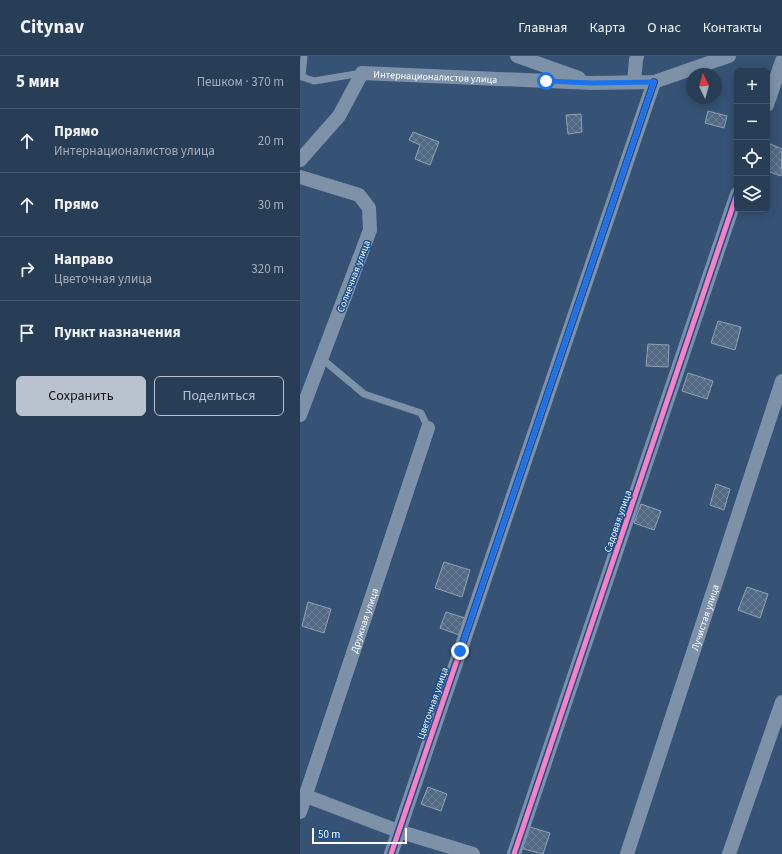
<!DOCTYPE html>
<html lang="ru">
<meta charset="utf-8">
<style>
body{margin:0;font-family:"Source Sans 3",sans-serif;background:#344961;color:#f1f3f6}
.controls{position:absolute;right:12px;top:12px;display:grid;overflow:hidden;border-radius:6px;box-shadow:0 2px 10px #0003}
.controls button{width:36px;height:36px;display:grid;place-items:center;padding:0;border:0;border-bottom:1px solid #44576d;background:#283e57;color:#f1f3f6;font:20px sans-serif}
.compass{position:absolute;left:386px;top:12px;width:36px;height:36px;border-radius:50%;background:#283e57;box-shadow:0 2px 10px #0003;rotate:355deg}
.scale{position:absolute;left:12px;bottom:10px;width:95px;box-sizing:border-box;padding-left:4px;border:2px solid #fff;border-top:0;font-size:11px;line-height:14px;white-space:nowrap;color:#fff;-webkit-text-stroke:3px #1b4f8f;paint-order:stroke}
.stop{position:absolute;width:12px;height:12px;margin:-9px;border:3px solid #1a73e8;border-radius:50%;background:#fff}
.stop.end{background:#1a73e8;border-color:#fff;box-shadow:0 1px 4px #0008}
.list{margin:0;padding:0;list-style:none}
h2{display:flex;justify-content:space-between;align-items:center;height:52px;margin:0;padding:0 16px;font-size:17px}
h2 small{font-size:13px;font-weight:400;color:#a5aeba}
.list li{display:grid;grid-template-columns:26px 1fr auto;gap:12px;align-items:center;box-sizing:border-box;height:64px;padding:0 16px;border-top:1px solid #44576d}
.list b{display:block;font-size:15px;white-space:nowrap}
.list p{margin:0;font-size:13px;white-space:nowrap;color:#a5aeba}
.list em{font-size:13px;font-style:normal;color:#a5aeba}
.actions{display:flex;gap:8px;padding:12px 16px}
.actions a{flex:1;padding:9px 0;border:1px solid #b9c2ce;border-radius:6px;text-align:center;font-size:14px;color:#b9c2ce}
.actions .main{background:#b9c2ce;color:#111}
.icon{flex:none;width:22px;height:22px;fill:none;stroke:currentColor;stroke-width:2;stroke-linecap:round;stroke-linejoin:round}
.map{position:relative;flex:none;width:482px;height:798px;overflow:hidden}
header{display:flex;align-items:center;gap:24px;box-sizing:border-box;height:56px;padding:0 20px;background:#283e57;border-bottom:1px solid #44576d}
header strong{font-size:19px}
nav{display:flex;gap:22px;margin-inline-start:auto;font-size:14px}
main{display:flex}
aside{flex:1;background:#283e57}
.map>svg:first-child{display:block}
.building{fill:url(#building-cross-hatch);stroke:#92a2b6}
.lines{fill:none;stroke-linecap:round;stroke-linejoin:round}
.service{stroke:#7d92a8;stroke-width:7}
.minor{stroke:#7d92a8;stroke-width:14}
.cycleway-casing{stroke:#1b4f8f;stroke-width:8}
.cycleway{stroke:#ff80c0;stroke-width:5}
.route{stroke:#1a73e8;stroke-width:5}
.labels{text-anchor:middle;stroke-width:3;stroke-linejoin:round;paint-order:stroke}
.street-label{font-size:10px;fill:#fff;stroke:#1b4f8f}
</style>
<header>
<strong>Citynav</strong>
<nav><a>Главная</a><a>Карта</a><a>О нас</a><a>Контакты</a></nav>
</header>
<main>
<aside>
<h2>5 мин<small>Пешком · 370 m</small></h2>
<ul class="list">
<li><svg class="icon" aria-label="ahead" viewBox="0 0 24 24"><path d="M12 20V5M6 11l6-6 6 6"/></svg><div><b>Прямо</b><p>Интернационалистов улица</p></div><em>20 m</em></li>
<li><svg class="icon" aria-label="ahead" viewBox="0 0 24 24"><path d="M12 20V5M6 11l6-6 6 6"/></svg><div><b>Прямо</b></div><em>30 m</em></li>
<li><svg class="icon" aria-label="right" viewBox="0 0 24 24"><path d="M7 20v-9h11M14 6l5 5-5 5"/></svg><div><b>Направо</b><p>Цветочная улица</p></div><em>320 m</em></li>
<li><svg class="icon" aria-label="arrive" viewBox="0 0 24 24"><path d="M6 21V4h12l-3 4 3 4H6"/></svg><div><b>Пункт назначения</b></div></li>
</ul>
<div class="actions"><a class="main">Сохранить</a><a>Поделиться</a></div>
</aside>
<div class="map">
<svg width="482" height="798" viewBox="0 0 482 798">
<defs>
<pattern id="building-cross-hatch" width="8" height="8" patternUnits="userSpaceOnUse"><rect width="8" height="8" fill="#526984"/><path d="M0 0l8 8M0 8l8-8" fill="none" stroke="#6c8096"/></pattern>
</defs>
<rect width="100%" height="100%" fill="#365274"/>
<g class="building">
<path d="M 408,55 L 427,60 L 424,72 L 405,67 Z"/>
<path d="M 281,58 L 282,76 L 268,78 L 266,59 Z"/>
<path d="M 113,76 L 139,86 L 130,109 L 115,103 L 120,89 L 109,84 Z"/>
<path d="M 468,87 L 482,93 L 481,120 L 467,115 L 467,90 Z"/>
<path d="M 418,265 L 441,271 L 435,294 L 411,287 Z"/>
<path d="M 348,288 L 369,289 L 368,311 L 346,310 Z"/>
<path d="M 388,317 L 413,325 L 407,343 L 382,335 Z"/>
<path d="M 416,428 L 430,433 L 424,454 L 410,449 Z"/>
<path d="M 341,448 L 361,455 L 354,474 L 334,467 Z"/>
<path d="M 144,506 L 170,514 L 162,541 L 135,532 Z"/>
<path d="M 447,531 L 468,538 L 460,562 L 438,554 Z"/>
<path d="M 8,546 L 31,553 L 24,577 L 2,570 Z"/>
<path d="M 146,556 L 165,562 L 159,579 L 140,572 Z"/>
<path d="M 128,731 L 147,738 L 141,755 L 121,748 Z"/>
<path d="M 227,770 L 250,777 L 243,798 L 220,792 Z"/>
</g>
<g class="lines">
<g class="service">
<path d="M 0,20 L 14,25 L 62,17"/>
<path d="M 2,21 L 4,0"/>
<path d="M 21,302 L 64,338 L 121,357 L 128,372"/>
</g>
<g class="minor">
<path d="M 217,0 L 279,22"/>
<path d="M 334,26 L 336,4 L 337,0"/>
<path d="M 467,49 L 482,5"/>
<path id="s1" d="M 0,104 L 39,60 L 62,17 L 292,27 L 354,26 L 429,0"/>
<path d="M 0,121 L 59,139 L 69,152 L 70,174 L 0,359"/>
<path d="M 6,740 L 98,775 L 173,798"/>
<path id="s2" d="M 0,756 L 128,372"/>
<path d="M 91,798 L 354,26"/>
<path d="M 214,798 L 437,138"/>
<path id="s3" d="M 327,798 L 482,325"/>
<path d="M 429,798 L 482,646"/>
</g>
<defs>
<g id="cycleway">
<path d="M 91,798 L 354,26"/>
<path d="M 214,798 L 437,138"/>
</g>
</defs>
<use href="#cycleway" class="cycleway-casing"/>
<use href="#cycleway" class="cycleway"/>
</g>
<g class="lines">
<path class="route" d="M 160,595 L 354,26 L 292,27 L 246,25"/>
</g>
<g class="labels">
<g class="street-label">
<text dy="4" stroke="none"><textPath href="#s1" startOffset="181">Интернационалистов улица</textPath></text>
<text transform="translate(53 220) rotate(-69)" y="4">Солнечная улица</text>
<text transform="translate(317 465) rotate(-71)" y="4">Садовая улица</text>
<text dy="4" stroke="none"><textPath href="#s3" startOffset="249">Лучистая улица</textPath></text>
<text dy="4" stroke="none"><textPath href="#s2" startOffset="202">Дружная улица</textPath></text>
<text transform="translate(132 647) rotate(-71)" y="4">Цветочная улица</text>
</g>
</g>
</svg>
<div class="controls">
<button>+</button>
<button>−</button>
<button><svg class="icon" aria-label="locate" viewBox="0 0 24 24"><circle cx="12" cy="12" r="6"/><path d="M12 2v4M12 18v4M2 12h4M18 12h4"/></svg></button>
<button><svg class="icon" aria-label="layers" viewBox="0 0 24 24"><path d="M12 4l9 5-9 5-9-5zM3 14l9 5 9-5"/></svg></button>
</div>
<svg class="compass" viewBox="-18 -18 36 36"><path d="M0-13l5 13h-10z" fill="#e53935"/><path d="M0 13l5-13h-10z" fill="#a5aeba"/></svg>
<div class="scale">50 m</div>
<div class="stop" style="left:246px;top:25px"></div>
<div class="stop end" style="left:160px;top:595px"></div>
</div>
</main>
